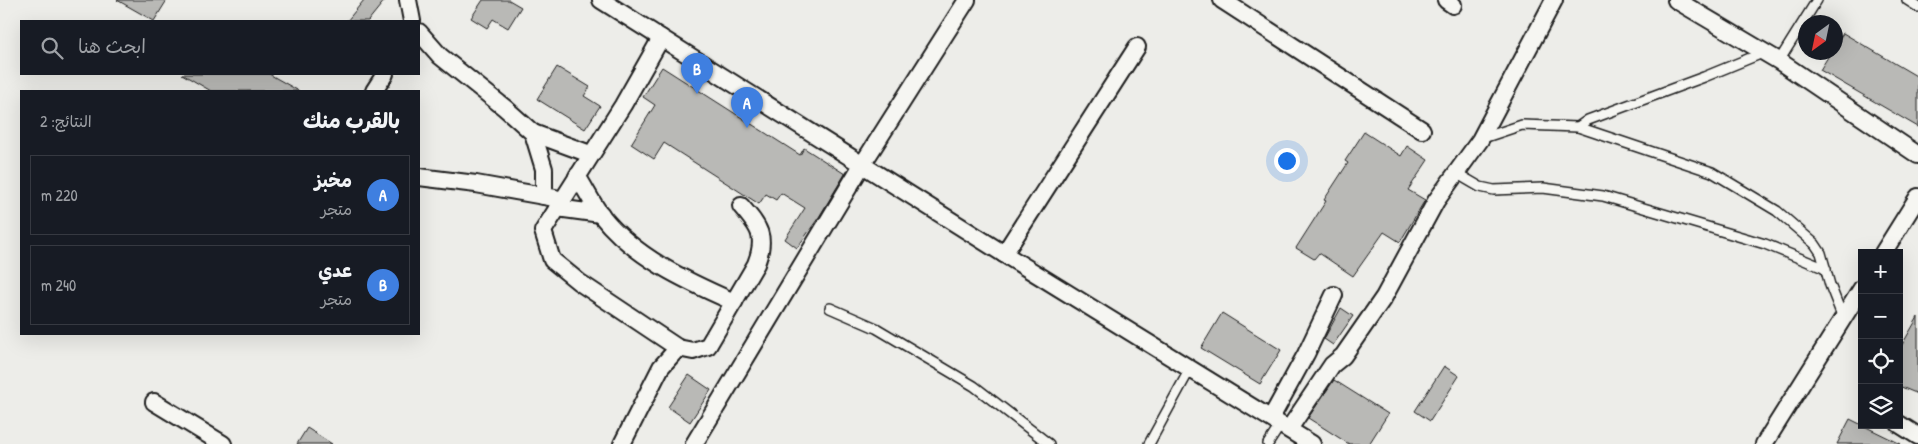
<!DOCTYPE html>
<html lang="ar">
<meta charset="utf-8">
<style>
body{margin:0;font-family:"Patrick Hand","Playpen Sans Arabic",sans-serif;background:#242831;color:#f1f3f6;direction:rtl}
.controls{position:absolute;right:15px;bottom:15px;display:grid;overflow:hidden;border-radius:0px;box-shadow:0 5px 20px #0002}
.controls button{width:45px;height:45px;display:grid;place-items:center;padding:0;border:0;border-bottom:1px solid #363941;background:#171b24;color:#f1f3f6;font:25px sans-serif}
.compass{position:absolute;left:1798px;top:15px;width:45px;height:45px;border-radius:50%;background:#171b24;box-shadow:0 5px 20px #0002;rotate:213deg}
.you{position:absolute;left:1286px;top:160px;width:18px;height:18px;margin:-12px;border:4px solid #fff;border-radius:50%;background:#1a73e8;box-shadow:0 0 0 8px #1a73e833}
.badge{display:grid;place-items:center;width:32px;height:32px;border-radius:50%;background:#d1495b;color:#fff;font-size:16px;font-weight:700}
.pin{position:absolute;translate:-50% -41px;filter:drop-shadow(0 1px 2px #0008)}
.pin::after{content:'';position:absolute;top:26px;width:18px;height:15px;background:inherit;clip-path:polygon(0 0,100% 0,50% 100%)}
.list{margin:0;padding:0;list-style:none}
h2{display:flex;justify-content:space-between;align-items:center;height:65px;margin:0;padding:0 20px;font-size:21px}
h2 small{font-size:16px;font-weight:400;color:#9ea1a6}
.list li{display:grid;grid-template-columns:32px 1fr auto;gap:15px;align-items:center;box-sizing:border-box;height:80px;margin:0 10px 10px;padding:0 10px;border:1px solid #363941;border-radius:0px}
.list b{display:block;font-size:19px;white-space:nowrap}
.list p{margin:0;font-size:16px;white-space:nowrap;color:#9ea1a6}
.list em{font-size:16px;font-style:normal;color:#9ea1a6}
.icon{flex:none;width:28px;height:28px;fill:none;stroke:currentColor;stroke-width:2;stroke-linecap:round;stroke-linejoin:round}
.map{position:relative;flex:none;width:1918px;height:444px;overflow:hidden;direction:ltr}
.search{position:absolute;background:#171b24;box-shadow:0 5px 20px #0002;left:20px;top:20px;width:400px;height:55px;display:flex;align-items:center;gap:12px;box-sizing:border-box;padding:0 18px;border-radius:0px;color:#9ea1a6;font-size:19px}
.panel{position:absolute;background:#171b24;box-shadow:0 5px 20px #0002;left:20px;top:90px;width:400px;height:245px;border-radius:0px;direction:rtl}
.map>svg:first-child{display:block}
.building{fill:#b9b9b6;stroke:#1c1c1c}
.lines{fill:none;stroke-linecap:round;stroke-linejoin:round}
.lane-casing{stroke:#1c1c1c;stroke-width:12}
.street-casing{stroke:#1c1c1c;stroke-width:20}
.lane{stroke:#f6f6f2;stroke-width:9}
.street{stroke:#f6f6f2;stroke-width:16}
</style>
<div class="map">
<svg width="1918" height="444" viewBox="0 0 1918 444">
<rect width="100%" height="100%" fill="#edede9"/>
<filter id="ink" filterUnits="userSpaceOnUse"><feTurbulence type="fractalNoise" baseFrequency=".02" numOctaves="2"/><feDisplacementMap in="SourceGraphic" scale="10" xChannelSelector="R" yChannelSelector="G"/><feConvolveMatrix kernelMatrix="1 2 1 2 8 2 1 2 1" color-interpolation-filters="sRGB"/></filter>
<g filter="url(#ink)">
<g class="building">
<path d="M 117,0 L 167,0 L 154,21 Z"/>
<path d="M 364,0 L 385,0 L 368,21 L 347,21 Z"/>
<path d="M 483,0 L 509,0 L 521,7 L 508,28 L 493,19 L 487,28 L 471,18 Z"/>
<path d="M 1843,33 L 1918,77 L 1918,127 L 1820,70 L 1831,52 L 1836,52 L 1836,45 Z"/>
<path d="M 557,67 L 590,87 L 584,96 L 600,106 L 585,129 L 537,99 Z"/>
<path d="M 662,67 L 800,155 L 804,148 L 845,174 L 819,217 L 797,248 L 785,239 L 805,208 L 781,193 L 776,200 L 766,194 L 759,204 L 664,143 L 654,159 L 631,144 L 655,105 L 643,97 Z"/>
<path d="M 182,74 L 269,74 L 299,91 L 211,91 Z"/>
<path d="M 1364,132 L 1401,156 L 1407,146 L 1428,160 L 1408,190 L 1425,200 L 1400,242 L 1384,232 L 1353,276 L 1319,253 L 1314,259 L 1296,248 L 1326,201 L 1324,200 L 1348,163 L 1345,161 Z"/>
<path d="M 1341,308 L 1353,316 L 1333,345 L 1324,339 Z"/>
<path d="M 1222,313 L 1281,350 L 1260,384 L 1201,348 Z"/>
<path d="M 1918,317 L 1918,394 L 1899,386 L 1899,350 Z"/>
<path d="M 1444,366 L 1459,376 L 1430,421 L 1415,411 Z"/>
<path d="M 689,375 L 711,390 L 690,422 L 668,407 Z"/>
<path d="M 1334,380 L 1388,414 L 1369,444 L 1349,444 L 1308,418 Z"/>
<path d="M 1850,419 L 1862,425 L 1901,444 L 1837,444 Z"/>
<path d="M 307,428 L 332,444 L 297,444 Z"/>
</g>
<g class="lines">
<defs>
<g id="lane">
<path d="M 1907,0 L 1918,7"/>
<path d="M 1779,61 L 1817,0"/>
<path d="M 1578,127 L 1588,120 L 1704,77 L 1765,52"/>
<path d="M 1480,139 L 1522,125 L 1578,127 L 1712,172 L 1777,211 L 1815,244 L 1821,253 L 1830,285 L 1843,318"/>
<path d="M 1456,173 L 1480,187 L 1494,190 L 1543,188 L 1603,196 L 1765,244 L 1826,269"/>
<path d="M 830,308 L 876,328 L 974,386 L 1049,444"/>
<path d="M 1149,444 L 1190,369"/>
<path d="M 1268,444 L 1281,424"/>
</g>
<g id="street">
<path d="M 408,0 L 412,21"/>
<path d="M 601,0 L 1004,254 L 1312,444"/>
<path d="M 1222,0 L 1422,130"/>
<path d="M 1446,0 L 1453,5"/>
<path d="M 1676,0 L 1779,61 L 1918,155"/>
<path d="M 419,32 L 440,56 L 505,108 L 533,133 L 544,169 L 544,196"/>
<path d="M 661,38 L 623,105 L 543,231 L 552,260 L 579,282 L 678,348"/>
<path d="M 374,91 L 385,74"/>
<path d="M 533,133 L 590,154"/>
<path d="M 577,176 C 585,188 592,203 601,215 C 634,257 686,281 734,302"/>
<path d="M 419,177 L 476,184 L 555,198"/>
<path d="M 557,208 L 601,214"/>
<path d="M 1883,253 L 1918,197"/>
<path d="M 1004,254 L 1137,47"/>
<path d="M 154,402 L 223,444"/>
<path d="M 1271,418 L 1306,354 L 1334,295"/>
<path d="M 1899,424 L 1918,436"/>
<path d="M 1289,429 L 1332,365 L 1343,356 L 1384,297 L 1436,201 L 1480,140 L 1554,0"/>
<path d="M 622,444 L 661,367 L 678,348 L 693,351 L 708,346 L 756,264 C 767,236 759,227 741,206"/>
<path d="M 694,444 L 862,165 L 967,0"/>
<path d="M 1764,444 L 1862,288"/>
</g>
</defs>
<use href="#lane" class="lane-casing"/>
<use href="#street" class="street-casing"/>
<use href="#lane" class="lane"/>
<use href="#street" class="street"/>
</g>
</g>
</svg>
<div class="controls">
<button>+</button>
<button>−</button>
<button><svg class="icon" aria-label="locate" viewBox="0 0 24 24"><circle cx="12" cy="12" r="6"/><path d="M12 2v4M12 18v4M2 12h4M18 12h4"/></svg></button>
<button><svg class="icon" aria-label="layers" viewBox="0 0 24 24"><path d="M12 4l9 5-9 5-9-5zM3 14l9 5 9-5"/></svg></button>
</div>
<svg class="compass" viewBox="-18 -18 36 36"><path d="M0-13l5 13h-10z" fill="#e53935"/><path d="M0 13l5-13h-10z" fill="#9ea1a6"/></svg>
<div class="you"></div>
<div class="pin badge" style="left:747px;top:128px;background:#3f7fe0">A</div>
<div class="pin badge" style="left:697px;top:94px;background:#3f7fe0">B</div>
<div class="search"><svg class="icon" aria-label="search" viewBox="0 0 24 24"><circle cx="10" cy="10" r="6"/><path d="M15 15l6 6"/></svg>ابحث هنا</div>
<section class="panel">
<h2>بالقرب منك<small>النتائج: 2</small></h2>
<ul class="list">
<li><span class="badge" style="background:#3f7fe0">A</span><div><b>مخبز</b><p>متجر</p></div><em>220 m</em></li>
<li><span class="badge" style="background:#3f7fe0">B</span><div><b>عدي</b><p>متجر</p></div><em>240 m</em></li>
</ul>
</section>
</div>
